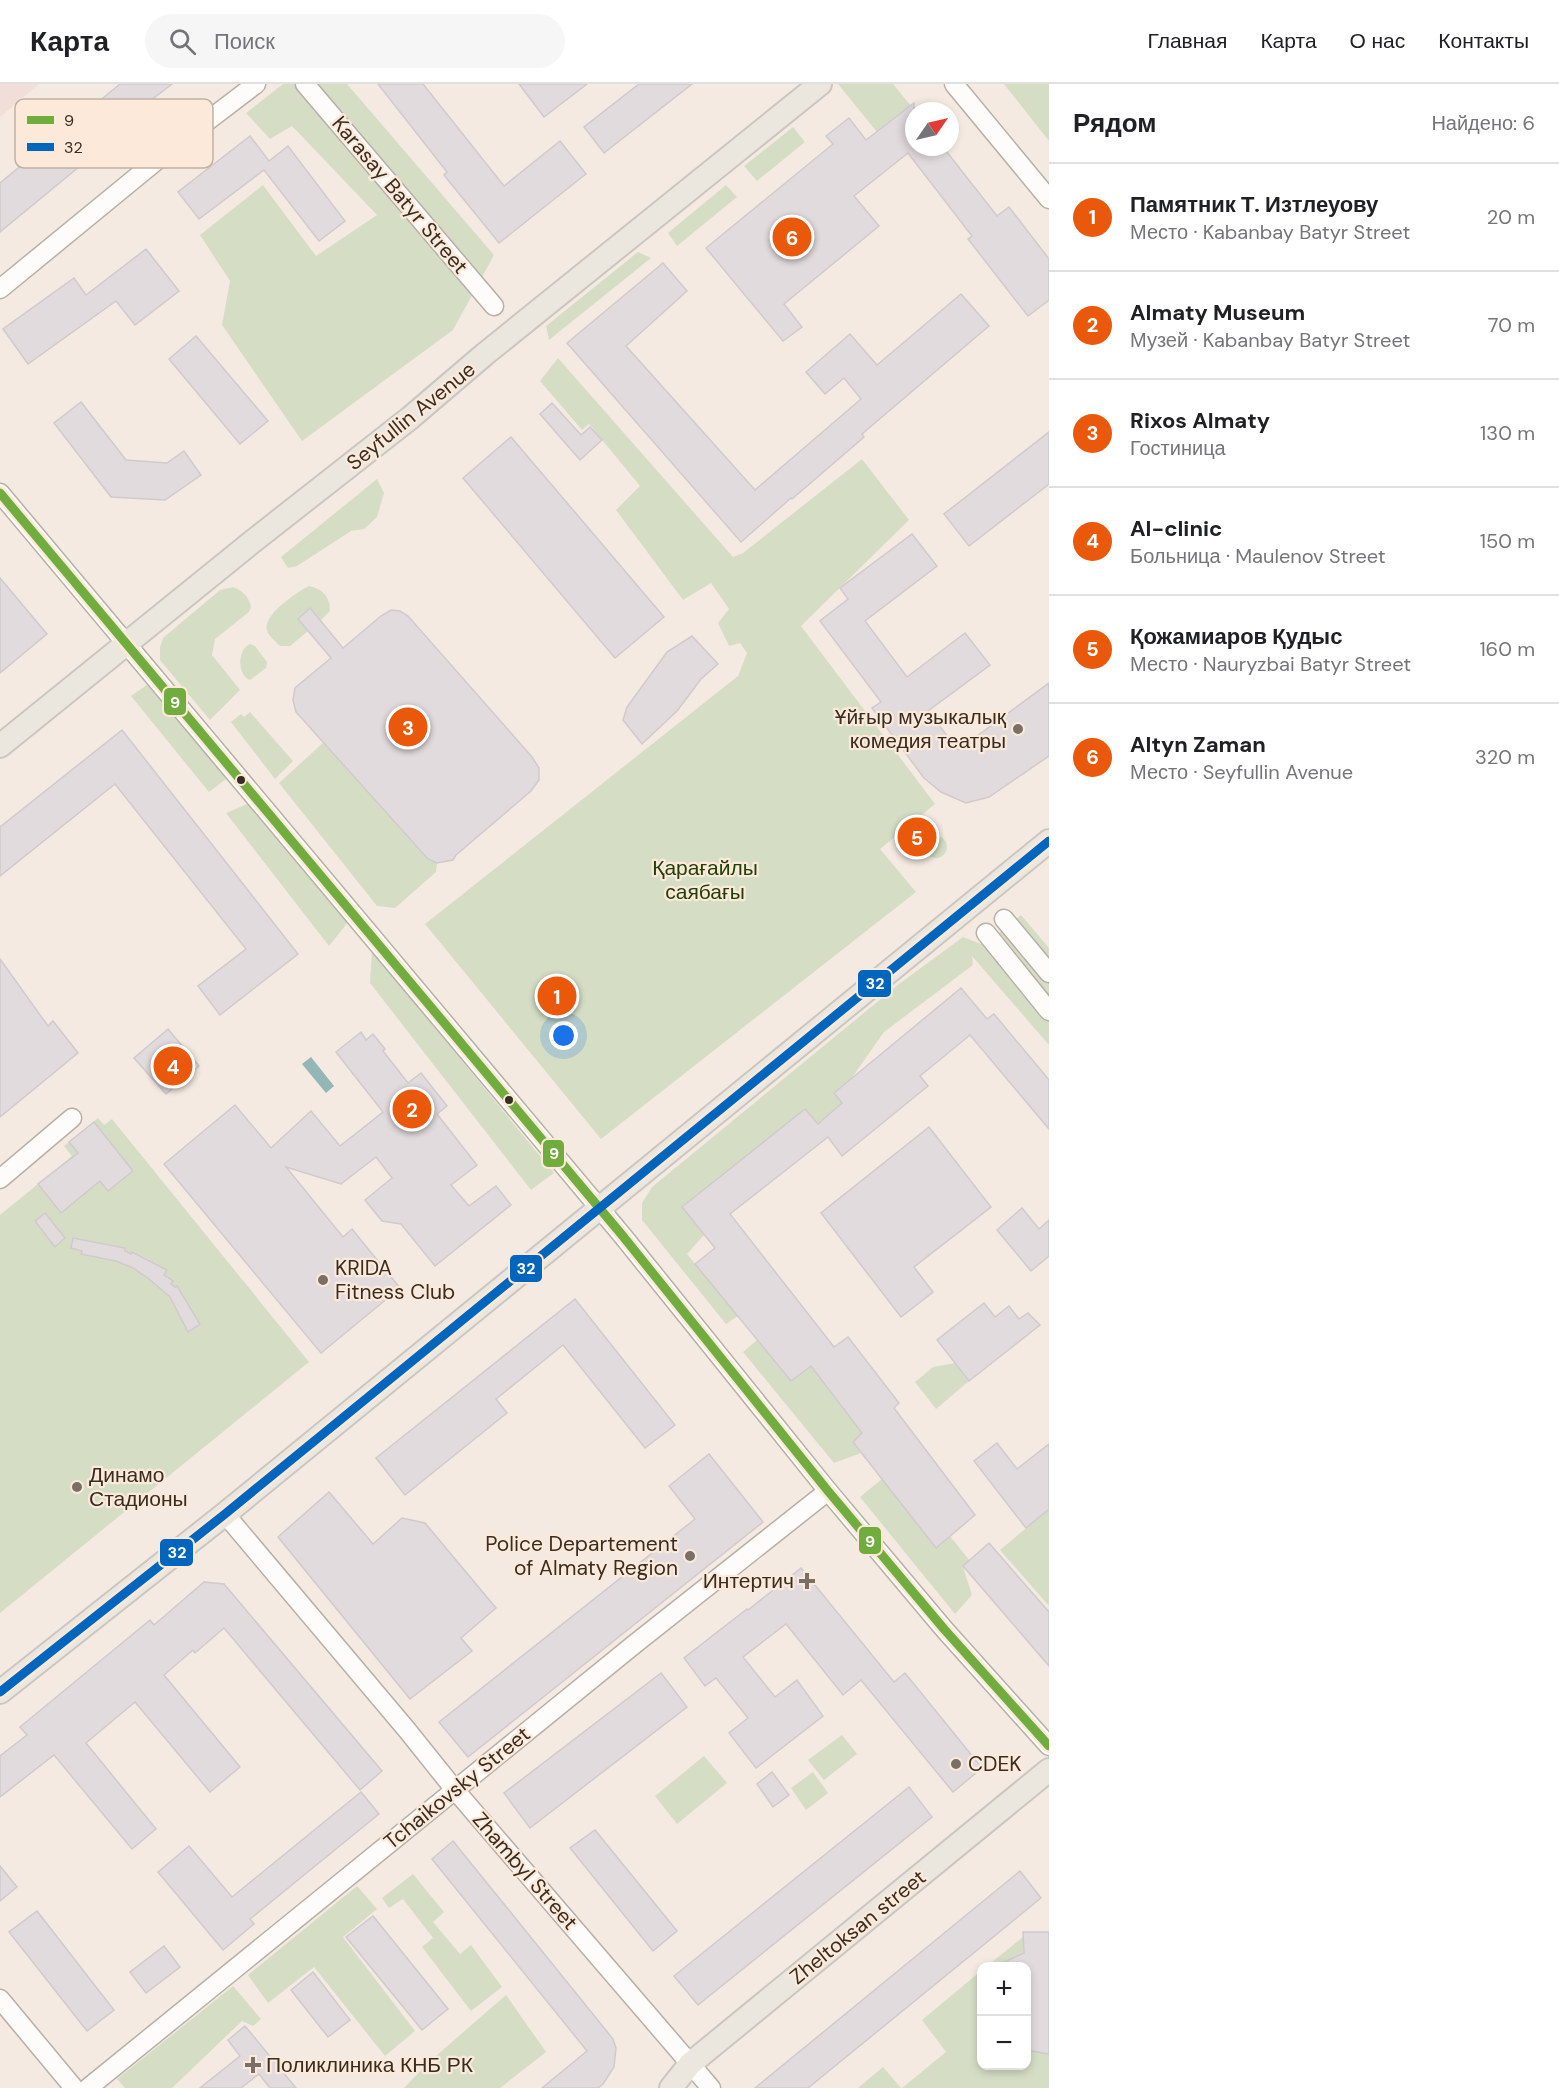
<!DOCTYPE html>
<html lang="ru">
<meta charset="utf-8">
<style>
body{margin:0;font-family:"DM Sans",sans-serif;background:#f6f6f6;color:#202124}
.controls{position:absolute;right:18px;bottom:18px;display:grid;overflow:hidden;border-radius:12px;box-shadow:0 3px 9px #0003}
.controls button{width:54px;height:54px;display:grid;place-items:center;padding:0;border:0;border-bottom:2px solid #e0e0e0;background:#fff;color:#202124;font:30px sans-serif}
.compass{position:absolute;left:905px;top:18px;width:54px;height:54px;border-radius:50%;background:#fff;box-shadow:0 3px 9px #0003;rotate:56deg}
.you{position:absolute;left:564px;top:952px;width:21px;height:21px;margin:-15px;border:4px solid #fff;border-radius:50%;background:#1a73e8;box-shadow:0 0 0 9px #1a73e833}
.badge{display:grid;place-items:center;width:39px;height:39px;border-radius:50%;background:#ea580c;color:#fff;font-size:20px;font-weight:700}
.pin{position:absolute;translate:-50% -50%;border:3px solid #fff;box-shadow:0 2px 6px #0006}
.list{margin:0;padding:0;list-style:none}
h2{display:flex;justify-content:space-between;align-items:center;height:78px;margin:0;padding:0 24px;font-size:26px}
h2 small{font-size:20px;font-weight:400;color:#757577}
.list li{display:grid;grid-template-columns:39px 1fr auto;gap:18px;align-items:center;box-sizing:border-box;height:108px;padding:0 24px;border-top:2px solid #e0e0e0}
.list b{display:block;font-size:22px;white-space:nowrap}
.list p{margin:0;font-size:20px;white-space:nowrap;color:#757577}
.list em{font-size:20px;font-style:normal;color:#757577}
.icon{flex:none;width:33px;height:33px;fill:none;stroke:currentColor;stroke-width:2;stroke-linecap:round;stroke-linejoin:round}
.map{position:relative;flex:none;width:1049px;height:2004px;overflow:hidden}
header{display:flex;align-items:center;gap:36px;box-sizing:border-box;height:84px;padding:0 30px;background:#fff;border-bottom:2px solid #e0e0e0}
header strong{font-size:28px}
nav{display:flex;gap:33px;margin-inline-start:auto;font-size:21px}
.search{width:420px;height:54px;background:#f6f6f6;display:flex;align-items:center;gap:15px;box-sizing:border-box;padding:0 21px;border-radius:33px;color:#757577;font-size:22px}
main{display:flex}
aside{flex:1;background:#fff}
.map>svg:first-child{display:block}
.education{fill:#f2ded9}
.green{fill:#d5dec5}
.water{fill:#92b7b6}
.building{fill:#e2dbde;stroke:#d1cacd;stroke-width:1.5}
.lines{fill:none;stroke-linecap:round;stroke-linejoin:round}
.minor-casing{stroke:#b8afa6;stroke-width:21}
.major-casing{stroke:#cbc6c0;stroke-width:26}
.minor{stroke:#fdfcfa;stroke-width:18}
.major{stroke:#ece7de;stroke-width:22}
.bus-1-casing{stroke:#fce9d9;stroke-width:14}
.bus-2-casing{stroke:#fce9d9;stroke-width:14}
.bus-1{stroke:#71ad3e;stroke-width:9}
.bus-2{stroke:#0065bd;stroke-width:9}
.poi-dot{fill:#7a6f65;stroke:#fce9d9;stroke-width:2}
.bus-dot{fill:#382d22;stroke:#fce9d9;stroke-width:2}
.labels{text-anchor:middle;stroke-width:4.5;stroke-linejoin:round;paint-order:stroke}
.street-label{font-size:21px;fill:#382d22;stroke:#fce9d9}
.poi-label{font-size:21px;fill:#382d22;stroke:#fce9d9;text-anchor:start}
.park-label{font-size:21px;fill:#214007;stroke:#fce9d9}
.key{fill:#fce9d9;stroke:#c1b1a2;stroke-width:1.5}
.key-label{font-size:16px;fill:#382d22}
.line-badge{stroke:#fce9d9;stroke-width:2}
.badge-label{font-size:16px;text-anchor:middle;font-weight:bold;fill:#fff}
</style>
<header>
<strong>Карта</strong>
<div class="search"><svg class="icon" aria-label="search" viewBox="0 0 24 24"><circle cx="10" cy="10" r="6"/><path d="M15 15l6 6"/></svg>Поиск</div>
<nav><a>Главная</a><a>Карта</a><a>О нас</a><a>Контакты</a></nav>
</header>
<main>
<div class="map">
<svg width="1049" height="2004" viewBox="0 0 1049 2004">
<rect width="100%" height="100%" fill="#f4eae1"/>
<path class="education" d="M 0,0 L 39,0 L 0,33 Z"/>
<g class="green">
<path d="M 283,0 L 347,0 L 494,171 L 453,246 L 302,357 L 222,241 L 230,197 L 200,151 L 263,101 L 316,172 L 377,131 L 292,42 L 270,55 L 246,29 Z"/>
<path d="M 838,0 L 893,0 L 911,22 L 877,48 Z"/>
<path d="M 1004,0 L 1049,0 L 1049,57 Z"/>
<path d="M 793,43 L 805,58 L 757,97 L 744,82 Z"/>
<path d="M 726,101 L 737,113 L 677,162 L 668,149 Z"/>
<path d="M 638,168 L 651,174 L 549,256 L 546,242 Z"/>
<path d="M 558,274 L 733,473 L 743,469 L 862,375 L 909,436 L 801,542 L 935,720 L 880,765 L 916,808 L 601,1055 L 425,840 L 738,592 L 747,569 L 740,559 L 729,562 L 718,539 L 729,525 L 711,499 L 683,516 L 616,426 L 640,402 L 589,340 L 582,346 L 540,297 Z"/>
<path d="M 377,395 L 384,409 L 377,433 L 364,445 L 351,447 L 297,482 L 288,484 L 281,473 Z"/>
<path d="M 309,502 C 323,505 330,513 330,527 L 320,537 L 310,525 L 298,535 L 308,547 L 290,562 L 280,562 C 276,558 269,552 267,547 C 262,531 297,508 309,502 Z"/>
<path d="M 233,503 C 243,507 249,513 251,523 L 249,528 L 215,555 L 212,571 L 240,606 L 210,636 L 160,576 L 160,563 L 163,554 L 220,506 Z"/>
<path d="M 250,560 L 255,562 L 267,578 L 266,584 L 250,596 C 237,591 237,566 250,560 Z"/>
<path d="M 151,598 L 230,692 L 209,708 L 131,612 Z"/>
<path d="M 250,628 L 293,677 L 275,695 L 231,638 L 241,630 L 244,633 Z"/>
<path d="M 324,658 L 428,775 L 437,779 L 436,788 L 395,824 L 377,822 L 279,699 Z"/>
<path d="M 252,718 L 349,837 L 329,862 L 226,729 Z"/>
<circle cx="936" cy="763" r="11"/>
<path d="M 1021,831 L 1049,864 L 1049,961 L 972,872 L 973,881 L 884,948 L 851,995 L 834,1009 L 842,1019 L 818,1040 L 805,1025 L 682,1123 L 704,1151 L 687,1170 L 738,1232 L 726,1240 L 642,1136 L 642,1119 L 652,1103 L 899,900 L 963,853 L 984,861 Z"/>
<path d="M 372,867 L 554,1089 L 531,1106 L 370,899 Z"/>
<path d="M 98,1034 L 104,1041 L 112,1035 L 309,1278 L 0,1529 L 0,1131 L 72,1072 L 64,1062 Z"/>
<path d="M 757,1256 L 811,1282 L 862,1349 L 853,1358 L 861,1369 L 834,1379 L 743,1268 Z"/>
<path d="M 955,1279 L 969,1297 L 936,1325 L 915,1298 L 933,1283 Z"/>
<path d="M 882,1395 L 950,1452 L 970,1477 L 963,1483 L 972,1511 L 955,1530 L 860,1413 Z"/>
<path d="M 1049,1425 L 1049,1522 L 1000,1466 Z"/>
<path d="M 842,1651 L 857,1670 L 824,1696 L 808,1676 Z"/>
<path d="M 704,1672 L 727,1699 L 677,1740 L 655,1712 Z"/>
<path d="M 813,1688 L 828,1709 L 806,1726 L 791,1704 Z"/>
<path d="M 413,1790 L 444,1828 L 433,1838 L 460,1870 L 471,1861 L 502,1903 L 471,1927 L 422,1863 L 433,1854 L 403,1815 L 389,1824 L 382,1814 Z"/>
<path d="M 357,1802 L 377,1825 L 343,1853 L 415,1947 L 385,1972 L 314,1883 L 268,1919 L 248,1891 Z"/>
<path d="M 1023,1853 L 1024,1869 L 1012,1875 L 1003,1882 L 987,1882 Z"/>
<path d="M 981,1887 L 981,1982 L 1026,1982 L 1027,1966 L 1049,1970 L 1049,2004 L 902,2004 L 946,1968 L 922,1936 Z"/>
<path d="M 233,1902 L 261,1935 L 253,1942 L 242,1937 L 172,2004 L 125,2004 L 117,1995 Z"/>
<path d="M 506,1911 L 546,1968 L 500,2004 L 404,2004 L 429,1978 Z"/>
<path d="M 883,1983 L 901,2004 L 858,2004 Z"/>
</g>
<path class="water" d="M 311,973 L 334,1002 L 326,1009 L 302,980 Z"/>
<g class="building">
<path d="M 120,0 L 172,0 L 150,17 L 154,21 L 0,148 L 0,99 Z"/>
<path d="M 378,0 L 423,0 L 504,102 L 560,57 L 586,90 L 499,159 L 444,91 L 447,88 Z"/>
<path d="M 519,0 L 587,0 L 544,33 Z"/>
<path d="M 639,0 L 692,0 L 604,69 L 584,43 Z"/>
<path d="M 914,19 L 914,63 L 943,63 L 997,132 L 1009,123 L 1049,175 L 1049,216 L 1028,232 L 968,155 L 972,152 L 908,69 L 854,112 L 879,142 L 784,220 L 802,243 L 783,257 L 706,164 L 833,60 L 826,52 L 849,34 L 866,56 Z"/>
<path d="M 250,52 L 269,77 L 288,62 L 345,137 L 319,157 L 264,86 L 199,135 L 178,108 Z"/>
<path d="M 146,165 L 179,207 L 135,241 L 116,217 L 28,280 L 3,245 L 74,194 L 86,211 Z"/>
<path d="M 663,179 L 687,207 L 626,262 L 755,406 L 861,315 L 844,294 L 825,310 L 806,288 L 850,250 L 877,281 L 961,210 L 989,242 L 862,350 L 864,353 L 792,415 L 791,414 L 741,458 L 567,259 Z"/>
<path d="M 196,252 L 268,337 L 240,360 L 169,275 Z"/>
<path d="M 81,318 L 126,376 L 167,379 L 184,367 L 201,391 L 165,416 L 111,413 L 54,339 Z"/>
<path d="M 552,319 L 581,351 L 590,343 L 602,356 L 580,376 L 540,330 Z"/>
<path d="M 1049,348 L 1049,400 L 969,462 L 944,430 Z"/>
<path d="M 511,353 L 664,533 L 615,574 L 463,394 Z"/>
<path d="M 912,450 L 937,482 L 865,537 L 907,593 L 965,549 L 990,581 L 928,627 L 958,666 L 1049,599 L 1049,672 L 989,713 L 966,719 L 941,708 L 924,694 L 872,624 L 881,618 L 820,537 L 848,515 L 840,504 Z"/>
<path d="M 0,494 L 47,550 L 0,589 Z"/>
<path d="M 310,524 L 343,564 L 381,532 L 391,526 L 400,527 L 408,532 L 532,673 L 539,684 L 539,696 L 531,707 L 456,771 L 453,776 L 437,779 L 428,775 L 296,628 L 293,616 L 295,604 L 331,574 L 298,535 Z"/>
<path d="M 692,552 L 718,580 L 701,595 L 677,627 L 642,660 L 623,636 L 627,623 L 667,568 Z"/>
<path d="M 122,646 L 298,870 L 220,931 L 198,902 L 246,865 L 115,700 L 0,792 L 0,743 Z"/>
<path d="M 0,875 L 48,942 L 53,937 L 78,969 L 0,1033 Z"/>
<path d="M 961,904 L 987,935 L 994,930 L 1049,996 L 1049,1045 L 970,951 L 920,992 L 928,1002 L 842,1072 L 828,1053 L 730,1130 L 834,1263 L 848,1253 L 899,1319 L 894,1324 L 975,1431 L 936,1464 L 853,1358 L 862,1349 L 811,1282 L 791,1297 L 695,1180 L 715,1164 L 682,1123 L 805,1025 L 818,1040 L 842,1019 L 834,1009 Z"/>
<path d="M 168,945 L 199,982 L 166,1010 L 134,974 Z"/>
<path d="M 361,948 L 366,956 L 373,950 L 385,965 L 383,967 L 408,999 L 421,989 L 447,1022 L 437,1030 L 477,1081 L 451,1101 L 469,1122 L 496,1102 L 511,1121 L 435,1182 L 401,1140 L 382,1137 L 365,1116 L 392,1094 L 376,1073 L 341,1100 L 286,1083 L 343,1153 L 352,1145 L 400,1204 L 321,1269 L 164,1080 L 235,1021 L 271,1064 L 311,1027 L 340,1062 L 383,1028 L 336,968 Z"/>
<path d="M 94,1038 L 133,1087 L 108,1107 L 100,1097 L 61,1129 L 38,1100 L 78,1069 L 69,1058 Z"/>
<path d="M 929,1043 L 991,1123 L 914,1183 L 933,1208 L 901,1233 L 821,1129 Z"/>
<path d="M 1022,1124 L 1039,1145 L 1049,1136 L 1049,1172 L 1031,1187 L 997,1146 Z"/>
<path d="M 45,1129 L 65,1154 L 55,1163 L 35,1137 Z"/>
<path d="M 73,1154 L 125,1164 L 125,1167 L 131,1170 L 132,1168 L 167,1186 L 164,1191 L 173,1197 L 171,1200 L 175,1203 L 177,1202 L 200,1240 L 188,1248 L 170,1213 L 149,1195 L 133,1184 L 116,1177 L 81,1170 L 82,1167 L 71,1164 Z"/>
<path d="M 575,1215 L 675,1341 L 645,1364 L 563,1261 L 496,1315 L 507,1329 L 405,1411 L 376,1374 Z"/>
<path d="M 984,1219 L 995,1233 L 1009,1222 L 1019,1235 L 1028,1229 L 1040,1241 L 969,1297 L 937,1256 Z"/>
<path d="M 997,1359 L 1017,1385 L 1049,1360 L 1049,1425 L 1026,1444 L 974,1377 Z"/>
<path d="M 709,1370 L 763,1438 L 468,1673 L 439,1638 L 695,1435 L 669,1402 Z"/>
<path d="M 329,1408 L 373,1460 L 402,1434 L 425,1439 L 496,1524 L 461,1554 L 472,1567 L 410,1615 L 278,1453 Z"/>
<path d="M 989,1459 L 1049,1528 L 1049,1582 L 963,1482 Z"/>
<path d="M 801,1484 L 894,1598 L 905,1589 L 982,1684 L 953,1708 L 861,1596 L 843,1611 L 786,1540 L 743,1573 L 775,1613 L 797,1596 L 823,1632 L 756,1684 L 729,1649 L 748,1634 L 716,1594 L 705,1602 L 684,1574 L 747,1525 L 748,1526 Z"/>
<path d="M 204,1498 L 224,1500 L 382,1687 L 360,1706 L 224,1544 L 195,1569 L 193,1566 L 164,1591 L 240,1683 L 210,1708 L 135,1618 L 86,1659 L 156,1745 L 132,1765 L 54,1671 L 0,1713 L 0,1672 L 27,1651 L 20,1643 L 150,1536 L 154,1541 Z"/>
<path d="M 661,1589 L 687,1623 L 530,1744 L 504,1709 Z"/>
<path d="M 772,1688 L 789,1711 L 773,1723 L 757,1700 Z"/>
<path d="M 909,1703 L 932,1733 L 698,1921 L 674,1892 Z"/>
<path d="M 361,1708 L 379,1730 L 250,1835 L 254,1840 L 223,1866 L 158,1788 L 189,1762 L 232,1813 Z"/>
<path d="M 595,1746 L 677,1847 L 653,1867 L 570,1764 Z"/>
<path d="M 453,1757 L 613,1955 L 616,1964 L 614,1983 L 603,2000 L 598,2004 L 542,2004 L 587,1967 L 432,1775 Z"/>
<path d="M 0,1782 L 17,1803 L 0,1817 Z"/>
<path d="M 1020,1787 L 1041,1814 L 808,2004 L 755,2004 Z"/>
<path d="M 37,1827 L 114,1926 L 87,1947 L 9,1848 Z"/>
<path d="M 373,1832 L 448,1925 L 422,1946 L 346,1853 Z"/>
<path d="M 1023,1848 L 1049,1848 L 1049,1970 L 1026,1966 L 1026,1882 L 996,1882 L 1024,1869 Z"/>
<path d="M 164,1862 L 180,1883 L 146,1909 L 130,1888 Z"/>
<path d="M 313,1888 L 350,1936 L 328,1953 L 291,1906 Z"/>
<path d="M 245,1942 L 296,2004 L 270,2004 L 259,1990 L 241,2004 L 200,2004 L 240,1972 L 228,1956 Z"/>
</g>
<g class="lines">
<defs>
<g id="minor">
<path d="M 305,0 L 494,222"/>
<path d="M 954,0 L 1049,115"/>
<path d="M 0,205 L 172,64 L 256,0"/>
<path d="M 0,409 L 622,1151 L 828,1407 L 944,1545 L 1049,1662"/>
<path d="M 1004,835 L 1049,889"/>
<path d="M 986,849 L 1049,927"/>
<path d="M 0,1095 L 72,1034"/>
<path d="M 225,1430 L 407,1646 L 455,1706 L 711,2004"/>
<path d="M 0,1915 L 74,2004"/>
<path d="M 88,2004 L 636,1559 L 828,1407"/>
</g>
<g id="major">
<path d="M 0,662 L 252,458 L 410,334 L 485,270 L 820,0"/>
<path d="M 0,1608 L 225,1430 L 1049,757"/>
<path d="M 671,2004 L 690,1980 L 1049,1686"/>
</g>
</defs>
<use href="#minor" class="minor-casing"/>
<use href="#major" class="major-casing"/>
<use href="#minor" class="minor"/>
<use href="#major" class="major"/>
<defs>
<path id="bus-1" d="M 0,409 L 622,1151 L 828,1407 L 944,1545 L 1049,1662"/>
<path id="bus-2" d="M 0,1608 L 225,1430 L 1049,757"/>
</defs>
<use href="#bus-1" class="bus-1-casing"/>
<use href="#bus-2" class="bus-2-casing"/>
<use href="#bus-1" class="bus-1"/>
<use href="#bus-2" class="bus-2"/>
</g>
<g class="poi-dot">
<circle cx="1018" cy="645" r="6"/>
<circle cx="323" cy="1196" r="6"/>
<circle cx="77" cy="1403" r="6"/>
<circle cx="690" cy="1472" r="6"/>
<path d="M804 1488h6v6h6v6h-6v6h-6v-6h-6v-6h6z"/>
<circle cx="956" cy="1680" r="6"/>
<path d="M250 1972h6v6h6v6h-6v6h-6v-6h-6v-6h6z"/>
</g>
<g class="bus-dot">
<circle cx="241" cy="696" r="5"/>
<circle cx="509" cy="1016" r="5"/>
</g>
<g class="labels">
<g class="street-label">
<text transform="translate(400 111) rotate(50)" y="7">Karasay Batyr Street</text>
<text transform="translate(411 332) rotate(-39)" y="7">Seyfullin Avenue</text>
<text transform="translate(457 1704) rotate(-39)" y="7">Tchaikovsky Street</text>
<text transform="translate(525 1787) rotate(49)" y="7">Zhambyl Street</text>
<text transform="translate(858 1843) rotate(-39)" y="7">Zheltoksan street</text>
</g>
<g class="poi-label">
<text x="1006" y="640" text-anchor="end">Ұйғыр музыкалық<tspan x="1006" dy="24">комедия театры</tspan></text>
<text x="335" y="1191">KRIDA<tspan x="335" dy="24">Fitness Club</tspan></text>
<text x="89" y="1398">Динамо<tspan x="89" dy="24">Стадионы</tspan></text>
<text x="678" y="1467" text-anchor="end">Police Departement<tspan x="678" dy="24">of Almaty Region</tspan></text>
<text x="794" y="1504" text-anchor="end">Интертич</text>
<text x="968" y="1687">CDEK</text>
<text x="266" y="1988">Поликлиника КНБ РК</text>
</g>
<g class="park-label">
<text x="705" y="791">Қарағайлы<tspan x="705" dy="24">саябағы</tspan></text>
</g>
</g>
<rect x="15" y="15" width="198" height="69" rx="9" class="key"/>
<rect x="27" y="32" width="27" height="8" fill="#71ad3e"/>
<rect x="27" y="59" width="27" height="8" fill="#0065bd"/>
<g class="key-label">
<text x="64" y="42">9</text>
<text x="64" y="69">32</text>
</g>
<g class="line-badge">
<rect x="163" y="603" width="24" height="29" rx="6" fill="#71ad3e"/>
<rect x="857" y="885" width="35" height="29" rx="6" fill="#0065bd"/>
<rect x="542" y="1055" width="23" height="29" rx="6" fill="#71ad3e"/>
<rect x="509" y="1170" width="34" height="29" rx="6" fill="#0065bd"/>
<rect x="858" y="1442" width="24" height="29" rx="6" fill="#71ad3e"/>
<rect x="159" y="1454" width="35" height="29" rx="6" fill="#0065bd"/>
</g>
<g class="badge-label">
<text x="175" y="624">9</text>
<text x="875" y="905">32</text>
<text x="554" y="1075">9</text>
<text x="526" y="1190">32</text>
<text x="870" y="1463">9</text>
<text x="177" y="1474">32</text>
</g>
</svg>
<div class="controls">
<button>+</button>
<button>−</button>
</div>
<svg class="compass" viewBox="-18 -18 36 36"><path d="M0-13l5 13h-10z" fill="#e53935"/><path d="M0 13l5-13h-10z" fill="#757577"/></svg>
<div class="you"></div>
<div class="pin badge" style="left:557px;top:912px">1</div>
<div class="pin badge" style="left:412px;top:1025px">2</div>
<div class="pin badge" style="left:408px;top:643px">3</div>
<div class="pin badge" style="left:173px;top:982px">4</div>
<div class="pin badge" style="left:917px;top:753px">5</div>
<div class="pin badge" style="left:792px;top:153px">6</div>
</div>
<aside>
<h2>Рядом<small>Найдено: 6</small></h2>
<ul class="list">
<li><span class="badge">1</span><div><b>Памятник Т. Изтлеуову</b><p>Место · Kabanbay Batyr Street</p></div><em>20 m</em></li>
<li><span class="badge">2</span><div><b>Almaty Museum</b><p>Музей · Kabanbay Batyr Street</p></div><em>70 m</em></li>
<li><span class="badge">3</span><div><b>Rixos Almaty</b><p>Гостиница</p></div><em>130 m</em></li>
<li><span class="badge">4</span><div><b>Al-clinic</b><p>Больница · Maulenov Street</p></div><em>150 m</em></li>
<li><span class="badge">5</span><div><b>Қожамиаров Қудыс</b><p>Место · Nauryzbai Batyr Street</p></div><em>160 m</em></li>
<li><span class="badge">6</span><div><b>Altyn Zaman</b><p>Место · Seyfullin Avenue</p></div><em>320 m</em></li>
</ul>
</aside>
</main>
